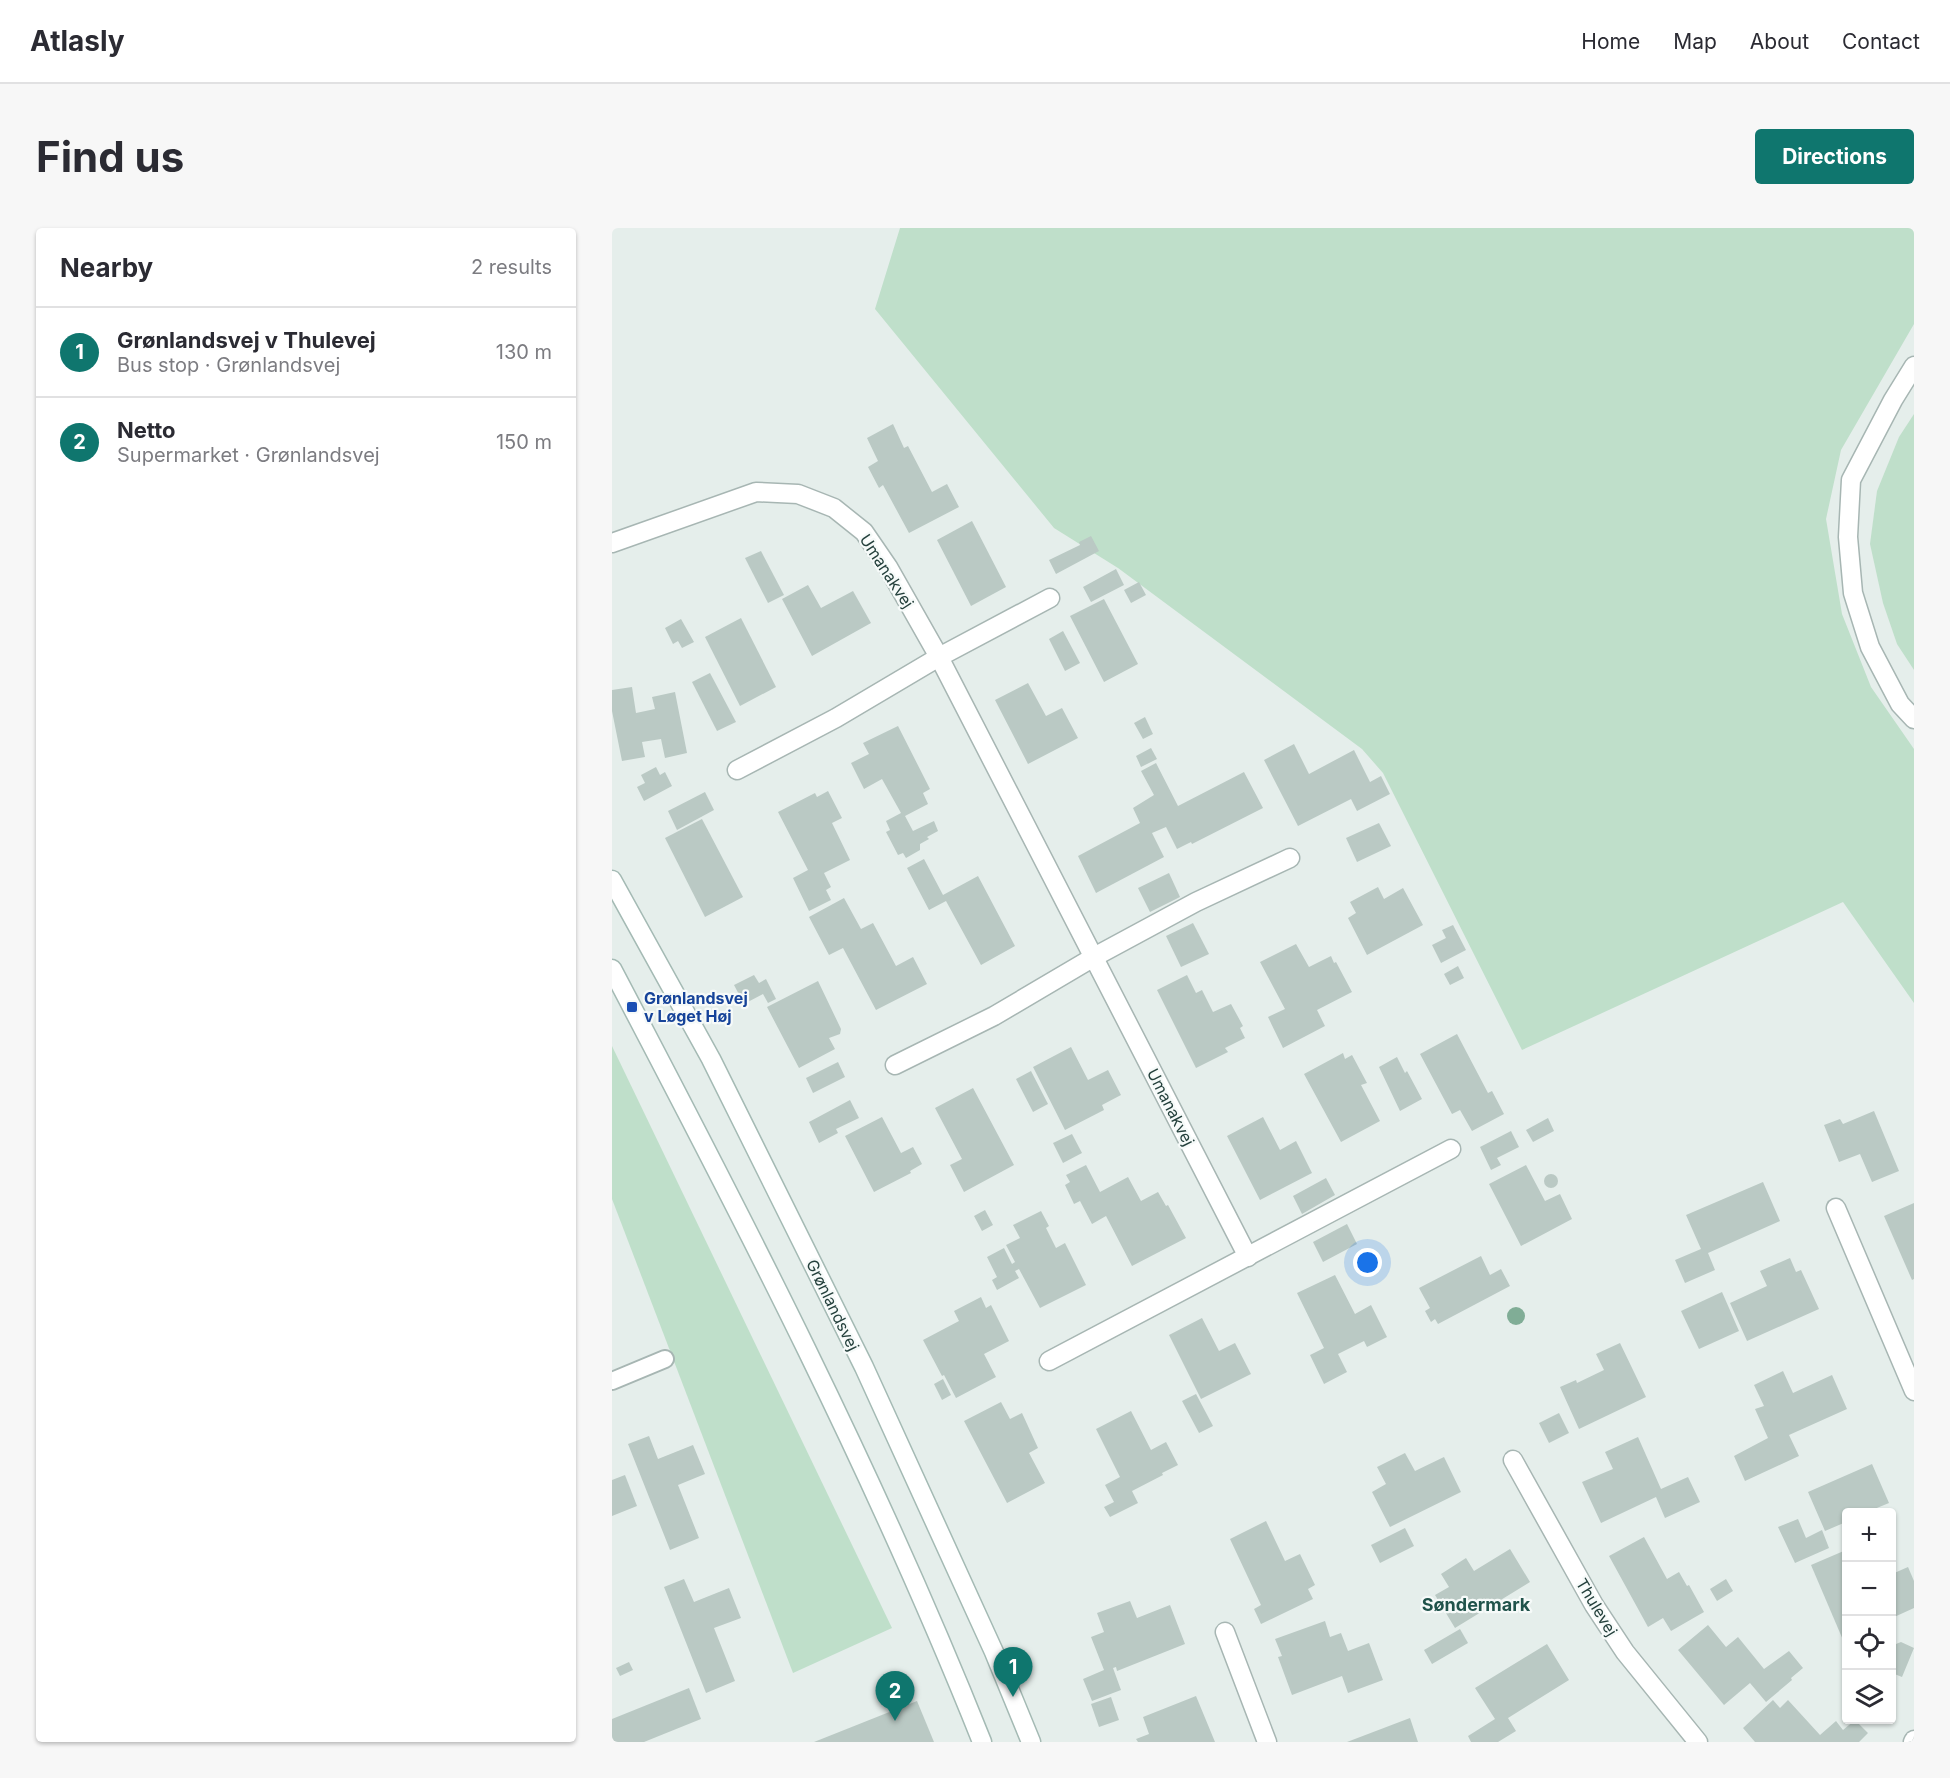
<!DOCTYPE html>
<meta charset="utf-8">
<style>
body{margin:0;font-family:Inter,sans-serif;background:#f7f7f7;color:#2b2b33}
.controls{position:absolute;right:18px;bottom:18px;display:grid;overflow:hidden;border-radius:6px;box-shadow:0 2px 4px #0004}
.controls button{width:54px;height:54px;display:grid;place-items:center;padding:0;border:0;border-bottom:2px solid #e1e1e2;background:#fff;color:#2b2b33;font:30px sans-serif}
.you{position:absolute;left:756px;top:1035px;width:21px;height:21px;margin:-15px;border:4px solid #fff;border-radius:50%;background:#1a73e8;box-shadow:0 0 0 9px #1a73e833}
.badge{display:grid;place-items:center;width:39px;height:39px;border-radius:50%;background:#0f766e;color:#fff;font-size:20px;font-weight:700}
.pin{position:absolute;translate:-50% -50px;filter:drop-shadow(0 2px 3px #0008)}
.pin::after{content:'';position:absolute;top:32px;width:21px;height:18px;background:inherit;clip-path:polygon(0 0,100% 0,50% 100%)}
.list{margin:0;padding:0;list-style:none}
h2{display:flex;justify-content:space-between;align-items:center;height:78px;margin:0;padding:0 24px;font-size:26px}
h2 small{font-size:20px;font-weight:400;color:#7c7c81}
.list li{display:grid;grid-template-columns:39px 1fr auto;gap:18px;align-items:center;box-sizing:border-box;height:90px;padding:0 24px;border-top:2px solid #e1e1e2}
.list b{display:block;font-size:22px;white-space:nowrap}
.list p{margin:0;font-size:20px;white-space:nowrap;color:#7c7c81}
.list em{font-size:20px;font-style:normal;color:#7c7c81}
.icon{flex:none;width:33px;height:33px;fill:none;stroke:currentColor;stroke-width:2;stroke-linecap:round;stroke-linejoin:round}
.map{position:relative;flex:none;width:1302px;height:1514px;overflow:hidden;border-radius:6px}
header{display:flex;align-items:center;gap:36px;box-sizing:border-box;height:84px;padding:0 30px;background:#fff;border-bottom:2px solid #e1e1e2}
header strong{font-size:28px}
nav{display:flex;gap:33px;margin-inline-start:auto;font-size:21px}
.intro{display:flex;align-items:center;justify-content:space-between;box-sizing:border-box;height:144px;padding:0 36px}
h1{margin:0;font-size:42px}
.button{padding:15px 27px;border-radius:6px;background:#0f766e;color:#fff;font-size:21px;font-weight:700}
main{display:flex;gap:36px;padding:0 36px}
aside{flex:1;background:#fff;border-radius:6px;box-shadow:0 2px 4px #0004}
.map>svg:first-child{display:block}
.green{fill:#bfdfca}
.building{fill:#bac9c4}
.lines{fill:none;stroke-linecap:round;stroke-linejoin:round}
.lane-casing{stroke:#a7b6b3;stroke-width:20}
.street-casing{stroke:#a7b6b3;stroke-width:21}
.secondary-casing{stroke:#a4bab4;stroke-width:21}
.lane{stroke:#fff;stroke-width:16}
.street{stroke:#fff;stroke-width:18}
.secondary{stroke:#fff;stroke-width:18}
.tree{fill:#80ad96}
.transit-dot{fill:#1a4fb4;stroke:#f6faf9;stroke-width:2}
.labels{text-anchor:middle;stroke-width:4.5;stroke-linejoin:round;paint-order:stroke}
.street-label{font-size:16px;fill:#24403c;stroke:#f6faf9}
.transit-label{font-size:16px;font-weight:bold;fill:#164399;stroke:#f6faf9;text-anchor:start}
.neighbourhood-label{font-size:18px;font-weight:bold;fill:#20534b;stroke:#f6faf9}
</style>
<header>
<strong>Atlasly</strong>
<nav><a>Home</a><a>Map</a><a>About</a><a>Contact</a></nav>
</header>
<div class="intro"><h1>Find us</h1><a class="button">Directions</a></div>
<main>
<aside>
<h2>Nearby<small>2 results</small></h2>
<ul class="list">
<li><span class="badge">1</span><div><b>Grønlandsvej v Thulevej</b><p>Bus stop · Grønlandsvej</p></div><em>130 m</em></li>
<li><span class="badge">2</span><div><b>Netto</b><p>Supermarket · Grønlandsvej</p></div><em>150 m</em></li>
</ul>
</aside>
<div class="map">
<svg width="1302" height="1514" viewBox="0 0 1302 1514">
<rect width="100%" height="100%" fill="#e5eeeb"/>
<g class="green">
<path d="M 288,0 L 1302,0 L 1302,96 L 1229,222 L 1214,291 L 1230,386 L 1259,459 L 1302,521 L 1302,775 L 1231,674 L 910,822 L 771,545 L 750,521 L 506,340 L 442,300 L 263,81 Z"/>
<path d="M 1302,186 L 1302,442 L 1285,416 L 1271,375 L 1258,316 L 1265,263 L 1287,209 Z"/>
<path d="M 0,818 L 280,1400 L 181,1445 L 0,971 Z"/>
</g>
<g class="building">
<path d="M 281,196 L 292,220 L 296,218 L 320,264 L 335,256 L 347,279 L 297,305 L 271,257 L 267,260 L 256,239 L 266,233 L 255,210 Z"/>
<path d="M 360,293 L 394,359 L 359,378 L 325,312 Z"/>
<path d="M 479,308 L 487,323 L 444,346 L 437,332 L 468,317 L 467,314 Z"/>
<path d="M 149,323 L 172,367 L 156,375 L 133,330 Z"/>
<path d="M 504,341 L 512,357 L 479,374 L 471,359 Z"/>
<path d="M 527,354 L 534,367 L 519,375 L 512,362 Z"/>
<path d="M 196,357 L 209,380 L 241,363 L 259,395 L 200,428 L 170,371 Z"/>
<path d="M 492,371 L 526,436 L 492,454 L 458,388 Z"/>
<path d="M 129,390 L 164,459 L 128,478 L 93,409 Z"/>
<path d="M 69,391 L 82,414 L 70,420 L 66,413 L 61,416 L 53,400 Z"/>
<path d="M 451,403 L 468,435 L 453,443 L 437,411 Z"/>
<path d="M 98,445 L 124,494 L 105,503 L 80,454 Z"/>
<path d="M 416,455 L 434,488 L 450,480 L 466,510 L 416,536 L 383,472 Z"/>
<path d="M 20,459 L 24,485 L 43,481 L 40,469 L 63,464 L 75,525 L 53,530 L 49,511 L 30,514 L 33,529 L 10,533 L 0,483 L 0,462 Z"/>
<path d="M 533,489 L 541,506 L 531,511 L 522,495 Z"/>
<path d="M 286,498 L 318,561 L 311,565 L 316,576 L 293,588 L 301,603 L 322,593 L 326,603 L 315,609 L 317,611 L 308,616 L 308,622 L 294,630 L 291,625 L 286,627 L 274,604 L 278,602 L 274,593 L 289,585 L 270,551 L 252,561 L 239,535 L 257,526 L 251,515 Z"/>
<path d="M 682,516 L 697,546 L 742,522 L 758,554 L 769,548 L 778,566 L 745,583 L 739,571 L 686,598 L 652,532 Z"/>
<path d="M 539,520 L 545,531 L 529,539 L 524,528 Z"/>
<path d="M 544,535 L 566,578 L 632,544 L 651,580 L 580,616 L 579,614 L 565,621 L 554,599 L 540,605 L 552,629 L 484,665 L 466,628 L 528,595 L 521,580 L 542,567 L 529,543 Z"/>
<path d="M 44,539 L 48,547 L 53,544 L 60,558 L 32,573 L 25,559 L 33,555 L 29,547 Z"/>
<path d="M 216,563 L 230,590 L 220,595 L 238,632 L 212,645 L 219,659 L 214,662 L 219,672 L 197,683 L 181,650 L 196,642 L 166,584 L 203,565 L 205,569 Z"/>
<path d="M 93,564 L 102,582 L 65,602 L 56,583 Z"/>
<path d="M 90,591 L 131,669 L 93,689 L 53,610 Z"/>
<path d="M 767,595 L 779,618 L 745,634 L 734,610 Z"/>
<path d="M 312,631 L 331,667 L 366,648 L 403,718 L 369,737 L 334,673 L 317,682 L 295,640 Z"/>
<path d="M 557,645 L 568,669 L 538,684 L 526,660 Z"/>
<path d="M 766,659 L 772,671 L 791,660 L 811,697 L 755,727 L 736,690 L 744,685 L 738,674 Z"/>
<path d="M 232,670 L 249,701 L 261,695 L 284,738 L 301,729 L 315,756 L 264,782 L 231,720 L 217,727 L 197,689 Z"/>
<path d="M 581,695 L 597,726 L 569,739 L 554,708 Z"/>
<path d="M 841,697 L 854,722 L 829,735 L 820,717 L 834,710 L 830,702 Z"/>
<path d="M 684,716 L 697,739 L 719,728 L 722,735 L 724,734 L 740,764 L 705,782 L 713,798 L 671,820 L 656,789 L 673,781 L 648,734 Z"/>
<path d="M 846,738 L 852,750 L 838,757 L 832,746 Z"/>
<path d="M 142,747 L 147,755 L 154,751 L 164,771 L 156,775 L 151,766 L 132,776 L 122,757 Z"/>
<path d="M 575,747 L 584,765 L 590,762 L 601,784 L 619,776 L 631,798 L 628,800 L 633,810 L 613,820 L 616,824 L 584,840 L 545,762 Z"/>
<path d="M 206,753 L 229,801 L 228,806 L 217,810 L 223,821 L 187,840 L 155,779 Z"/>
<path d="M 845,806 L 876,865 L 880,863 L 892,886 L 860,903 L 848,882 L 840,886 L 808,826 Z"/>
<path d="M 459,819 L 476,852 L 496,842 L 509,867 L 490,877 L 492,882 L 453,902 L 421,839 Z"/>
<path d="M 731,825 L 733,831 L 740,827 L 755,855 L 749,857 L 768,893 L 729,914 L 692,846 Z"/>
<path d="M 785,829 L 793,845 L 795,843 L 810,871 L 788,883 L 767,839 Z"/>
<path d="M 226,834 L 233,849 L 201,865 L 194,850 Z"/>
<path d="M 419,843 L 436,876 L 421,884 L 404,851 Z"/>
<path d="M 361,860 L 402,937 L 352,964 L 338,937 L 350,931 L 323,880 Z"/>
<path d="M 238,872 L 247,890 L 224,901 L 226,905 L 207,915 L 197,894 Z"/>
<path d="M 1262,883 L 1287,943 L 1260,954 L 1248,926 L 1227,934 L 1212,897 L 1228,891 L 1231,896 Z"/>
<path d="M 270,889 L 289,925 L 301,919 L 310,936 L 298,943 L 299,945 L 262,964 L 233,908 Z"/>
<path d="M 651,889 L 668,922 L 684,913 L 700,945 L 648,972 L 615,908 Z"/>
<path d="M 936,890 L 942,903 L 921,914 L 914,902 Z"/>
<path d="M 899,903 L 907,919 L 885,930 L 889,937 L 879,942 L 868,919 Z"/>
<path d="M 460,906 L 470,925 L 451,935 L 441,915 Z"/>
<path d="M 474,937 L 488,964 L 516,949 L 529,973 L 546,964 L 554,978 L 556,977 L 574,1010 L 520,1038 L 494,988 L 480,996 L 468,973 L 462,976 L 453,957 L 458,954 L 454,947 Z"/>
<path d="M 914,937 L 933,973 L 948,966 L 960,991 L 909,1018 L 877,956 Z"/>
<circle cx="939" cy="953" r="7"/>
<path d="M 714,950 L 723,967 L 690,986 L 681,968 Z"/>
<path d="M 1151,954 L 1168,993 L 1096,1025 L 1103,1042 L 1073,1055 L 1063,1032 L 1089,1021 L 1074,987 Z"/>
<path d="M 1302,975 L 1302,1051 L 1300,1052 L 1272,988 Z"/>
<path d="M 373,982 L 381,997 L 370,1003 L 362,988 Z"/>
<path d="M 429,983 L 437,998 L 434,1000 L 444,1020 L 453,1015 L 474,1057 L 428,1080 L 407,1041 L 403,1043 L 407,1050 L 385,1062 L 380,1052 L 385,1049 L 375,1029 L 392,1020 L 400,1036 L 403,1034 L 394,1017 L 408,1010 L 401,997 Z"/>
<path d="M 735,996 L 745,1016 L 711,1034 L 701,1014 Z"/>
<path d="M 869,1028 L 878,1047 L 889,1041 L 898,1058 L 826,1096 L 823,1091 L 819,1094 L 813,1083 L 818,1080 L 807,1060 Z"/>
<path d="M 1178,1030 L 1184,1044 L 1189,1042 L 1207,1081 L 1135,1113 L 1118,1075 L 1155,1058 L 1148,1043 Z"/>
<path d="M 723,1047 L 743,1086 L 759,1077 L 775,1109 L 755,1119 L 752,1113 L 726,1126 L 735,1144 L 712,1156 L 698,1127 L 712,1120 L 685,1065 Z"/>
<path d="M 1110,1064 L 1127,1103 L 1087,1121 L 1069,1083 Z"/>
<path d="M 369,1069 L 374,1080 L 379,1077 L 397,1113 L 372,1126 L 384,1149 L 344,1170 L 332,1147 L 330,1148 L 311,1112 L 347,1093 L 342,1083 Z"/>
<path d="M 590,1090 L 607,1123 L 623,1115 L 639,1146 L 589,1171 L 557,1107 Z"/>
<path d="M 1008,1115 L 1034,1169 L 967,1201 L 948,1159 L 964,1152 L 965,1155 L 992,1142 L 984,1126 Z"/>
<path d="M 1171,1143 L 1181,1165 L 1220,1147 L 1235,1181 L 1177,1207 L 1187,1228 L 1133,1253 L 1122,1228 L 1156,1210 L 1143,1181 L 1152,1178 L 1142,1157 Z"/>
<path d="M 331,1151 L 339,1167 L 330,1172 L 322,1156 Z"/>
<path d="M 584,1166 L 601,1198 L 587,1205 L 570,1173 Z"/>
<path d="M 389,1174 L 398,1191 L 410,1185 L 426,1220 L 417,1225 L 433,1255 L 395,1275 L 352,1193 Z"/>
<path d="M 519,1183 L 539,1222 L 554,1214 L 566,1237 L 550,1245 L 551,1247 L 520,1263 L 526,1275 L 498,1289 L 492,1279 L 502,1274 L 493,1257 L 508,1249 L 484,1201 Z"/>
<path d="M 947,1185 L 957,1205 L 937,1215 L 927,1195 Z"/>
<path d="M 37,1208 L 46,1231 L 81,1217 L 93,1246 L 66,1257 L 87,1310 L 58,1322 L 16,1216 Z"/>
<path d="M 1026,1209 L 1049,1261 L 1076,1249 L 1088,1274 L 1053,1290 L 1044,1269 L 989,1295 L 970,1254 L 1001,1241 L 993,1224 Z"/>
<path d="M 793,1225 L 803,1243 L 832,1229 L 849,1264 L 778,1299 L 760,1264 L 774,1256 L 765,1239 Z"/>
<path d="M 1260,1236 L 1277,1275 L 1255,1284 L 1234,1284 L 1234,1294 L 1213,1303 L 1196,1264 Z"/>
<path d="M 13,1247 L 25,1278 L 0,1288 L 0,1252 Z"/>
<path d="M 1186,1291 L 1194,1310 L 1210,1302 L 1217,1320 L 1183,1335 L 1166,1299 Z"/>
<path d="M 654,1293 L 673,1333 L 688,1326 L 703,1357 L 696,1361 L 701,1371 L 649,1396 L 642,1381 L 649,1377 L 618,1311 Z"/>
<path d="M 793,1300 L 802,1318 L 768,1335 L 759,1317 Z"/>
<path d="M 1032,1309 L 1055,1351 L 1067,1344 L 1075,1358 L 1077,1357 L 1092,1384 L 1059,1403 L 1051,1390 L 1036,1399 L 997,1328 Z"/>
<path d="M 898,1321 L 918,1354 L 843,1400 L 823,1367 L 837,1359 L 829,1346 L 854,1330 L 862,1343 Z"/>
<path d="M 1234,1322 L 1234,1419 L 1199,1337 Z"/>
<path d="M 1296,1339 L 1302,1353 L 1302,1380 L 1280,1390 L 1280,1346 Z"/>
<path d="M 72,1351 L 82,1374 L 117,1360 L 129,1390 L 102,1400 L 123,1453 L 94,1465 L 52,1359 Z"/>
<path d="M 1114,1351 L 1121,1363 L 1105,1373 L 1098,1361 Z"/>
<path d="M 518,1373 L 525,1390 L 558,1377 L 573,1416 L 505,1443 L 504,1439 L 501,1440 L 509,1462 L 480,1473 L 471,1451 L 492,1442 L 479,1409 L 492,1404 L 485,1385 Z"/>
<path d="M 713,1393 L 718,1409 L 729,1405 L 736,1423 L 757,1415 L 771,1452 L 736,1465 L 730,1448 L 680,1467 L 666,1429 L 670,1428 L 663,1411 Z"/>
<path d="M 1096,1397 L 1114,1419 L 1126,1409 L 1152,1441 L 1177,1423 L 1191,1440 L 1179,1450 L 1180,1452 L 1154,1474 L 1138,1455 L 1112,1477 L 1066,1422 Z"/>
<path d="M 848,1401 L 856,1415 L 820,1436 L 812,1422 Z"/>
<path d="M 1280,1407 L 1284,1416 L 1289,1414 L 1302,1420 L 1290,1449 L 1280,1445 Z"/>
<path d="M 935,1416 L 957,1452 L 896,1490 L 904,1503 L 886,1514 L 859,1514 L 856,1508 L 883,1491 L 863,1460 Z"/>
<path d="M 17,1434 L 21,1442 L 8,1448 L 4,1440 Z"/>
<path d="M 77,1460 L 89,1491 L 32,1514 L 0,1514 L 0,1491 Z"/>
<path d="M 584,1468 L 603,1514 L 526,1514 L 524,1511 L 537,1506 L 531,1489 Z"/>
<path d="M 499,1469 L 507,1492 L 487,1499 L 479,1476 Z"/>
<path d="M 1161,1472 L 1168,1480 L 1176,1472 L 1208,1507 L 1224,1493 L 1231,1502 L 1243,1492 L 1256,1505 L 1247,1514 L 1143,1514 L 1131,1500 Z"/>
<path d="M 305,1473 L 322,1514 L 202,1514 Z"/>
<path d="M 798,1490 L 806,1514 L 735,1514 Z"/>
</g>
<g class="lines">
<defs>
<path id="lane" d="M 0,1153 L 53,1131"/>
<g id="street">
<path d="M 1302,138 L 1281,172 L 1239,252 L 1236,309 L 1241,365 L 1258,419 L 1288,476 L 1302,491"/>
<path d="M 0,315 L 144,264 L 186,266 L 222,280 L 252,304 L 276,339 L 327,429 L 636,1029"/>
<path d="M 125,542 L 224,490 L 327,429 L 438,370"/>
<path d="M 283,837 L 382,788 L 482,729 L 584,674 L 678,630"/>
<path d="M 1224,980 L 1302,1163"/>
<path d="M 437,1133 L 839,921"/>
<path d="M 901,1232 L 982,1377 L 1013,1424 L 1086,1514"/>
<path d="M 613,1404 L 655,1514"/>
<path d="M 1301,1514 L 1302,1512"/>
</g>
<g id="secondary">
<path d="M 0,652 L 99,831 L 252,1139 L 382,1424 L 419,1514"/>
<path d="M 0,741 C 133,994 264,1248 370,1514"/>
</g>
</defs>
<use href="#lane" class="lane-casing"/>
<use href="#street" class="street-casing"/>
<use href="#secondary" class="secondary-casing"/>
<use href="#lane" class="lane"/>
<use href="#street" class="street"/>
<use href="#secondary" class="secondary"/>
</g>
<circle class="tree" cx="904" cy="1088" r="9"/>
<rect class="transit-dot" x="14" y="773" width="12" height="12" rx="3"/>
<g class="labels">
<g class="street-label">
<text transform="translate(275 343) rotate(57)" y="6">Umanakvej</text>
<text transform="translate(559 879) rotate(63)" y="6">Umanakvej</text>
<text transform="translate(221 1077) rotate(64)" y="6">Grønlandsvej</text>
<text transform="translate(985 1379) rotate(59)" y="6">Thulevej</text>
</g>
<g class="transit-label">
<text x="32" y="776">Grønlandsvej<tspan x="32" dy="18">v Løget Høj</tspan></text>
</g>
<g class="neighbourhood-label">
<text x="864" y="1383">Søndermark</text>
</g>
</g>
</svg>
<div class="controls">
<button>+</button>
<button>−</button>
<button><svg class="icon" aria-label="locate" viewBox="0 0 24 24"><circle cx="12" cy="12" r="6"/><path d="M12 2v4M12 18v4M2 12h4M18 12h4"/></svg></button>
<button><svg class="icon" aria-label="layers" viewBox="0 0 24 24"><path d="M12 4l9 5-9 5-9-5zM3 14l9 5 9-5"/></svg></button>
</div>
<div class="you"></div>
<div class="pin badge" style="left:401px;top:1469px">1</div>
<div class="pin badge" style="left:283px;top:1493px">2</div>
</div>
</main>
